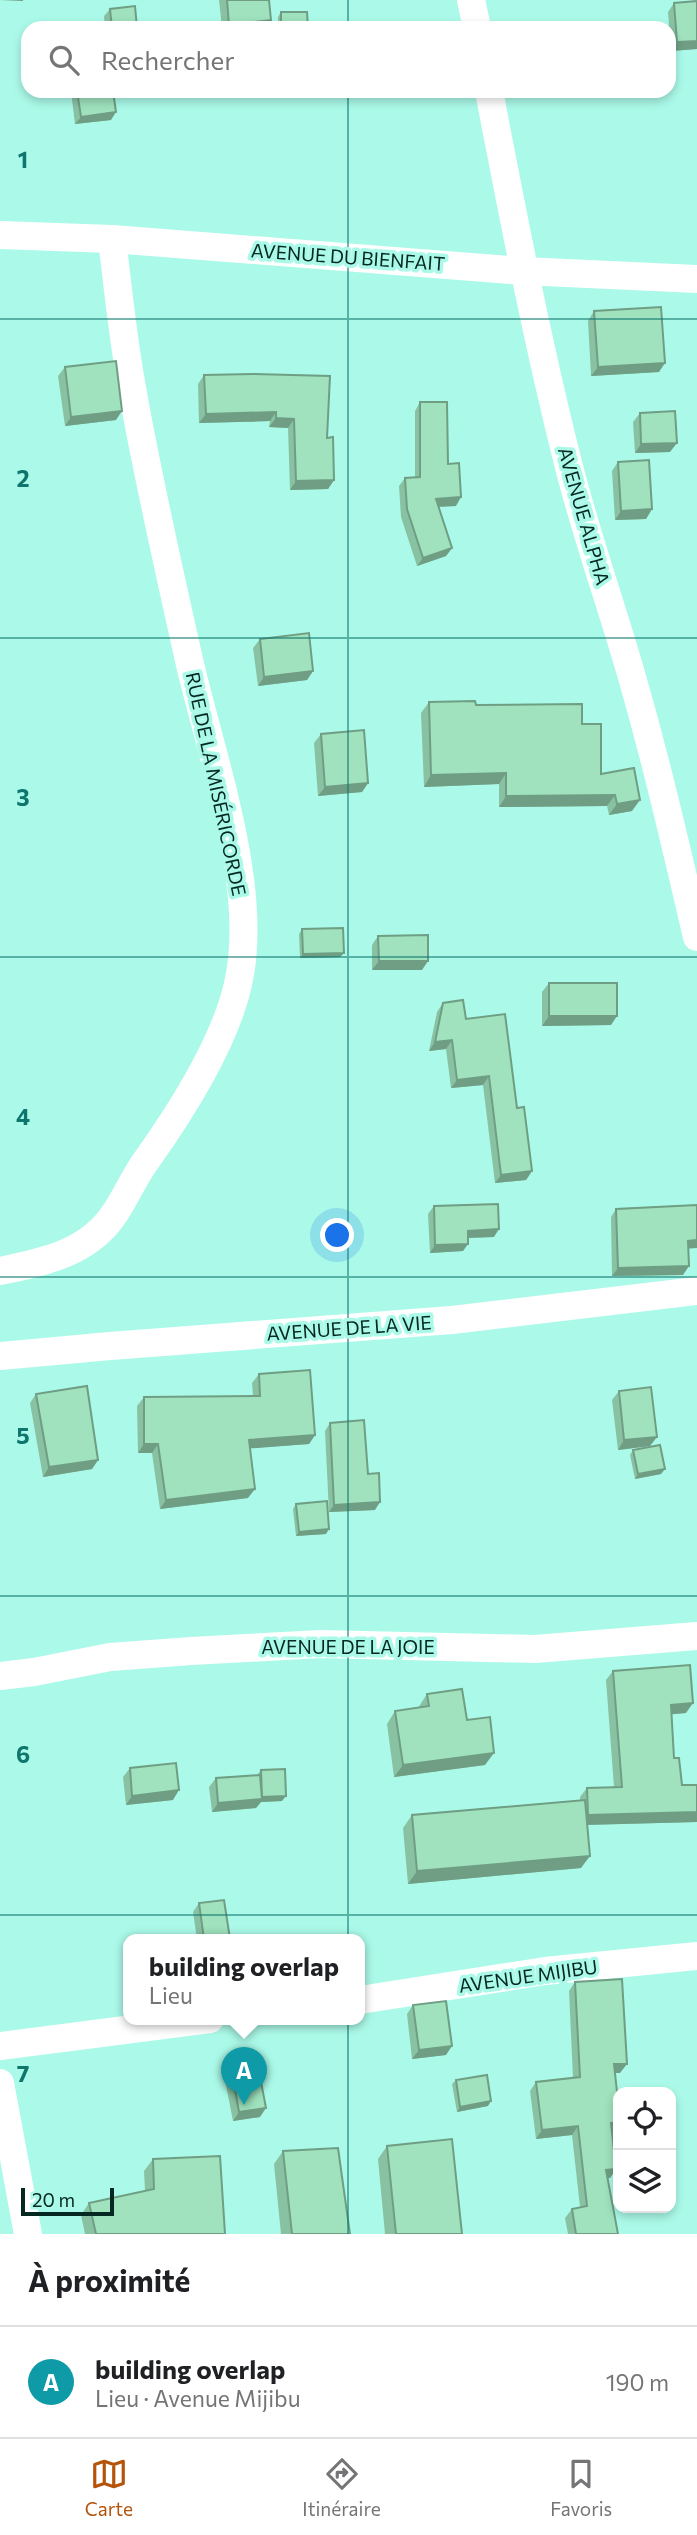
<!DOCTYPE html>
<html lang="fr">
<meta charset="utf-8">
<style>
body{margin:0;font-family:Commissioner,sans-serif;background:#f6f6f6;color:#202124}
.controls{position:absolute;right:21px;bottom:21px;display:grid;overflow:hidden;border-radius:14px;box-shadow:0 4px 10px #0003}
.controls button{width:63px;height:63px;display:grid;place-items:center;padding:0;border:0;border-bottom:2px solid #e0e0e0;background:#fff;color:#202124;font:35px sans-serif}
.scale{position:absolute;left:21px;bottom:18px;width:93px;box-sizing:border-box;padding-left:7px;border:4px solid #052822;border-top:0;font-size:19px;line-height:24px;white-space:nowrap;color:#052822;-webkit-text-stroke:5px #abfae9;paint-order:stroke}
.you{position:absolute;left:338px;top:1236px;width:24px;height:24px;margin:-18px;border:5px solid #fff;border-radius:50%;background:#1a73e8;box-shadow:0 0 0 10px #1a73e833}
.badge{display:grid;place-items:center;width:46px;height:46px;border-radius:50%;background:#b45309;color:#fff;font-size:23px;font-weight:700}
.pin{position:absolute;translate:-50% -58px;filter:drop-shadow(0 2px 4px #0008)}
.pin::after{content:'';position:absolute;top:37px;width:24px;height:21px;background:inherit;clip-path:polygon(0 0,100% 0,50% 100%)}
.popup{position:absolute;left:123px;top:1934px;width:242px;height:91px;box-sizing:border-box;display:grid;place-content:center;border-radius:14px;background:#fff;filter:drop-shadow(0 2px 5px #0005);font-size:23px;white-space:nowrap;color:#757577}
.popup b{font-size:26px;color:#202124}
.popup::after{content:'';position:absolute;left:50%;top:100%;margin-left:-14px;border:14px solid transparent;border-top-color:#fff}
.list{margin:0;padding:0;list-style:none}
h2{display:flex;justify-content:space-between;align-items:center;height:91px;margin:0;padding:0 28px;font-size:30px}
h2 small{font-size:23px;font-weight:400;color:#757577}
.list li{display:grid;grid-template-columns:46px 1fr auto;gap:21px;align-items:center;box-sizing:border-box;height:112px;padding:0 28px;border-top:2px solid #e0e0e0}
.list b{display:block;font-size:26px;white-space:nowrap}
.list p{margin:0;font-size:23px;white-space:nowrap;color:#757577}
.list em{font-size:23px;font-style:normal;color:#757577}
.icon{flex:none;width:38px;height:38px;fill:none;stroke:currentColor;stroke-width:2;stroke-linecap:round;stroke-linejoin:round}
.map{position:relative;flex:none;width:697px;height:2234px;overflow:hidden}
.search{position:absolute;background:#fff;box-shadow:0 4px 10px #0003;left:21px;right:21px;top:21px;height:77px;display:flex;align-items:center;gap:18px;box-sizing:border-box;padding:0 24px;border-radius:21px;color:#757577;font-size:26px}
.sheet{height:203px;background:#fff}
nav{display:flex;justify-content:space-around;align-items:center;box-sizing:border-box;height:98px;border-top:2px solid #e0e0e0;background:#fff;font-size:19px;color:#757577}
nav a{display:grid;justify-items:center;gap:4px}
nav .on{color:#b45309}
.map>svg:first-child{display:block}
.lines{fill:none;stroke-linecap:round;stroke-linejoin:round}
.minor{stroke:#fff;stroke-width:28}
.wall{fill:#89c2a3}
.shaded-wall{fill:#6f9e84}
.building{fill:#9fe2bd;stroke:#6f9e84;stroke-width:2}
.grid{fill:none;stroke:#0f766e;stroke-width:2;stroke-opacity:0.55}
.labels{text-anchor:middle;stroke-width:7;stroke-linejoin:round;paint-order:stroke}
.street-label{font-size:19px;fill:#052822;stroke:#abfae9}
.grid-label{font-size:23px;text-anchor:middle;font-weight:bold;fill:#0f766e;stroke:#abfae9;stroke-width:7;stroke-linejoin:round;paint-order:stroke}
</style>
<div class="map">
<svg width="697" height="2234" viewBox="0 0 697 2234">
<rect width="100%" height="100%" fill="#abfae9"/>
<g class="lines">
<g class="minor">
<path d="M 471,0 L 477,28"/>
<path d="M 489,91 C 513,216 537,340 568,463 C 583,523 603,581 621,640 C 651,738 674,838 697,937"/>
<path d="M 0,235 L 112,239 L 523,271 L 697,279"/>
<path d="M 0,1271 C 44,1262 89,1253 115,1213 C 127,1195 135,1175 148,1158 C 182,1110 225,1042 238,984 C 260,888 211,756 189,660 C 169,570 148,479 132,388 C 123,339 118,289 112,239"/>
<path d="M 0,1356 L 110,1346 L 452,1320 L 697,1291"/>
<path d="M 0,1676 L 34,1672 L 110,1657 L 191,1651 L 321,1644 L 535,1649 L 697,1636"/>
<path d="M 360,2000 L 545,1971 L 697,1956"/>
<path d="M 0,2046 L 210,2019"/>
<path d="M 0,2083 L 28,2234"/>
</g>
</g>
<g class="wall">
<path d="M 219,0 L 269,0 L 266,28 L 222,28 Z"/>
<path d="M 697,1 L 697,49 L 671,51 L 668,12 L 674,3 Z"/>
<path d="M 110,9 L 137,28 L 105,28 L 104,16 Z"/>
<path d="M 281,12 L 308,28 L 278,28 L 278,17 Z"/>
<path d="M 71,91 L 113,91 L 111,120 L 75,124 Z"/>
<path d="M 594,311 L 659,372 L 591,376 L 588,321 Z"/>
<path d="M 65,367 L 116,420 L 65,426 L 58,376 Z"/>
<path d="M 253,374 L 327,438 L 334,480 L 328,489 L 290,490 L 288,428 L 269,427 L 270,421 L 199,423 L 198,384 L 204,375 Z"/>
<path d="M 420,402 L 448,464 L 456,506 L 439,507 L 452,548 L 446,556 L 417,566 L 401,517 L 399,486 L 405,478 L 415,477 L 415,411 Z"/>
<path d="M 640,413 L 670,452 L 635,453 L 633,422 Z"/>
<path d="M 618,462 L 652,509 L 646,519 L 615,520 L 612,471 Z"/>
<path d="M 260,639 L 313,671 L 307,680 L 258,686 L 253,648 Z"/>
<path d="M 429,702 L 476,705 L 582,724 L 601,774 L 632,811 L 609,815 L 607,806 L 499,807 L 499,784 L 424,787 L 421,713 Z"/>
<path d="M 321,734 L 368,783 L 362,792 L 318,796 L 314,743 Z"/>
<path d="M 302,929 L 344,953 L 340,957 L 300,958 L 299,934 Z"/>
<path d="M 378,936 L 422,970 L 372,970 L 372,945 Z"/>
<path d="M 549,983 L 611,1025 L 542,1026 L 542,992 Z"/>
<path d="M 443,1003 L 466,1019 L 517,1108 L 532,1171 L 526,1180 L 495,1183 L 483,1085 L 451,1088 L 446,1049 L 429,1051 L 437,1012 Z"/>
<path d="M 434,1206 L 494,1237 L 468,1238 L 463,1251 L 430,1253 L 428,1214 Z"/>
<path d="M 616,1209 L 689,1249 L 683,1275 L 612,1276 L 611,1217 Z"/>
<path d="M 259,1374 L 315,1435 L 309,1444 L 250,1448 L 248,1498 L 160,1509 L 152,1453 L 138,1453 L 137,1406 L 144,1397 L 253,1396 L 252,1383 Z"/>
<path d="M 619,1391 L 650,1446 L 618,1450 L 612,1400 Z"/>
<path d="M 36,1394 L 98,1460 L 92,1469 L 43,1477 L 30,1403 Z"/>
<path d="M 330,1423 L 368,1474 L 375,1510 L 329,1512 L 325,1431 Z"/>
<path d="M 633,1450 L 661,1474 L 635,1479 L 630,1455 Z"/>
<path d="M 296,1504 L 326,1534 L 296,1536 L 293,1509 Z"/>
<path d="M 613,1671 L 686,1713 L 671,1714 L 674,1758 L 682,1785 L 697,1785 L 697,1822 L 587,1825 L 581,1868 L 408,1884 L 403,1828 L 412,1815 L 580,1801 L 580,1797 L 587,1788 L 614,1787 L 606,1680 Z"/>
<path d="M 427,1694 L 467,1720 L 485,1765 L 394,1777 L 387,1724 L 395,1711 L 418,1708 Z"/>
<path d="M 130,1768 L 173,1800 L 126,1805 L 123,1777 Z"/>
<path d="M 261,1770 L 282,1801 L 261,1802 L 256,1808 L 212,1812 L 209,1787 L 216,1778 L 257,1775 Z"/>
<path d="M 199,1903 L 230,1939 L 197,1939 L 193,1912 Z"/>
<path d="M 575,1982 L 620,2073 L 615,2073 L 618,2101 L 618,2125 L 614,2131 L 612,2131 L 616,2169 L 610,2178 L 607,2178 L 618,2234 L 568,2234 L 565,2218 L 572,2209 L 580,2207 L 572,2135 L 536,2139 L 530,2091 L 536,2082 L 573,2078 L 569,1991 Z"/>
<path d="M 413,2005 L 446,2055 L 412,2059 L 407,2014 Z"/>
<path d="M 231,2066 L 260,2117 L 233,2121 L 224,2075 Z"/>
<path d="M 456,2080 L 488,2106 L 457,2112 L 452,2084 Z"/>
<path d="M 387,2146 L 462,2234 L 385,2234 L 378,2159 Z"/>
<path d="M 283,2151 L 350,2234 L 281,2234 L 274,2164 Z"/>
<path d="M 153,2159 L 225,2234 L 85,2234 L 81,2215 L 89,2203 L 145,2191 L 144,2171 Z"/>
</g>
<g class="shaded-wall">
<path d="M 0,0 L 23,0 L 23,1 Z"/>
<path d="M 271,20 L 266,28 L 227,28 L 229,25 Z"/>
<path d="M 697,41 L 697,49 L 671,51 L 677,42 Z"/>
<path d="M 344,91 L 378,91 L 376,94 L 341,95 Z"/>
<path d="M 116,112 L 111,120 L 75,124 L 81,117 Z"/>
<path d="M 665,363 L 659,372 L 591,376 L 598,367 Z"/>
<path d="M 122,411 L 116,420 L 65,426 L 71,417 Z"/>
<path d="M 276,412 L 270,421 L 199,423 L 206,414 Z"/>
<path d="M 276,418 L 294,419 L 288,428 L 269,427 Z"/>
<path d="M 677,443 L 670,452 L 635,453 L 641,444 Z"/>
<path d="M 334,480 L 328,489 L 290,490 L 296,481 Z"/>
<path d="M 461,497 L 456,506 L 430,507 L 436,499 Z"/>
<path d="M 652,509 L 646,519 L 615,520 L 621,511 Z"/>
<path d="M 452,548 L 446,556 L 417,566 L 423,558 Z"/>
<path d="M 313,671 L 307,680 L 258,686 L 264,677 Z"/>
<path d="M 506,773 L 499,784 L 424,787 L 431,775 Z"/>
<path d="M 368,783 L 362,792 L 318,796 L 325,787 Z"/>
<path d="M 615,795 L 607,806 L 499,807 L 506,796 Z"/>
<path d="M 640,800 L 632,811 L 609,815 L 617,804 Z"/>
<path d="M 344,953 L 340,957 L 300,958 L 303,954 Z"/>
<path d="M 379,961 L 428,961 L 422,970 L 372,970 Z"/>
<path d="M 549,1016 L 617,1016 L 611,1025 L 542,1026 Z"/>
<path d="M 452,1040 L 446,1049 L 429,1051 L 435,1042 Z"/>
<path d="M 489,1076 L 483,1085 L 451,1088 L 457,1080 Z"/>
<path d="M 532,1171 L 526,1180 L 495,1183 L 501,1175 Z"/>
<path d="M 499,1229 L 494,1237 L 462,1238 L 468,1231 Z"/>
<path d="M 697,1240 L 697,1248 L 682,1249 L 688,1241 Z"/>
<path d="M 468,1244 L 463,1251 L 430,1253 L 435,1245 Z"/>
<path d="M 689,1266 L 683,1275 L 612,1276 L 618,1268 Z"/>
<path d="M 315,1435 L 309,1444 L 243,1449 L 249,1440 Z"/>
<path d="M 657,1437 L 650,1446 L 618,1450 L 624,1440 Z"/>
<path d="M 144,1444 L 158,1444 L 152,1453 L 138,1453 Z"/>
<path d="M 98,1460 L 92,1469 L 43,1477 L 49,1467 Z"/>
<path d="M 665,1469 L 661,1474 L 635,1479 L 638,1474 Z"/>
<path d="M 255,1489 L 248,1498 L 160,1509 L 166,1500 Z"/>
<path d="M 380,1502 L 375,1510 L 329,1512 L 334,1505 Z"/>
<path d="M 329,1529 L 326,1534 L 296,1536 L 299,1532 Z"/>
<path d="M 693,1703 L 686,1713 L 664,1715 L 671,1705 Z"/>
<path d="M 494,1753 L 485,1765 L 394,1777 L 403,1765 Z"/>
<path d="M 179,1790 L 173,1800 L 126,1805 L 132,1796 Z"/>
<path d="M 286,1796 L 282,1801 L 261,1802 L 256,1808 L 212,1812 L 218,1803 L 262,1797 Z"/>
<path d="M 697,1812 L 697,1822 L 581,1825 L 588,1815 Z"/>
<path d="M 590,1856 L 581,1868 L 408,1884 L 417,1871 Z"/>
<path d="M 452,2046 L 446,2055 L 412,2059 L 419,2050 Z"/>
<path d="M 614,2064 L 627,2064 L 620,2073 L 608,2073 Z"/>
<path d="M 491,2101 L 488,2106 L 457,2112 L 460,2107 Z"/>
<path d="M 266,2108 L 260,2117 L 233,2121 L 239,2112 Z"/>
<path d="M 618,2122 L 618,2125 L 614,2131 L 605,2132 L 611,2123 Z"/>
<path d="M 578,2126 L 572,2135 L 536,2139 L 542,2130 Z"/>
<path d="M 616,2169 L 610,2178 L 600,2179 L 606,2170 Z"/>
</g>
<g class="building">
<path d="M 227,0 L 269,0 L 271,20 L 229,25 Z"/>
<path d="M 697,1 L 697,41 L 677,42 L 674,3 Z"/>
<path d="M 135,6 L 137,28 L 112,28 L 110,9 Z"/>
<path d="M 281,12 L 307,12 L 308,28 L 281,28 Z"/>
<path d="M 77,91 L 113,91 L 116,112 L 81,117 Z"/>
<path d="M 661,307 L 665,363 L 598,367 L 594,311 Z"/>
<path d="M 116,361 L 122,411 L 71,417 L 65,367 Z"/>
<path d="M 253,374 L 330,376 L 327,438 L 333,437 L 334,480 L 296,481 L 294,419 L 276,418 L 276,412 L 206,414 L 204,375 Z"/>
<path d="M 420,402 L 447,402 L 448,464 L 459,463 L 461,497 L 436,499 L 452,548 L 423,558 L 407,509 L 405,478 L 420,477 Z"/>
<path d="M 675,411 L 677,443 L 641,444 L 640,413 Z"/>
<path d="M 649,460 L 652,509 L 621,511 L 618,462 Z"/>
<path d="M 309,633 L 313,671 L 264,677 L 260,639 Z"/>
<path d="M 475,701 L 476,705 L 582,704 L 582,724 L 601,724 L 601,774 L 634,768 L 640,800 L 617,804 L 615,795 L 506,796 L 506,773 L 431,775 L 429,702 Z"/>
<path d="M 364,730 L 368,783 L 325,787 L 321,734 Z"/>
<path d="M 343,928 L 344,953 L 303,954 L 302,929 Z"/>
<path d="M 428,935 L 428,961 L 379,961 L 378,936 Z"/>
<rect x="549" y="983" width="68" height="33"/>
<path d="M 463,1000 L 466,1019 L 505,1014 L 517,1108 L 524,1107 L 532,1171 L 501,1175 L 489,1076 L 457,1080 L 452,1040 L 435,1042 L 443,1003 Z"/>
<path d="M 498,1204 L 499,1229 L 468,1231 L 468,1244 L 435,1245 L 434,1206 Z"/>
<path d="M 697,1205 L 697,1240 L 688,1241 L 689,1266 L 618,1268 L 616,1209 Z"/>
<path d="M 310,1370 L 315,1435 L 249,1440 L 255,1489 L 166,1500 L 158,1444 L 144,1444 L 144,1397 L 260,1396 L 259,1374 Z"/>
<path d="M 87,1386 L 98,1460 L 49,1467 L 36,1394 Z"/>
<path d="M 651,1387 L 657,1437 L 624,1440 L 619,1391 Z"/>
<path d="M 364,1420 L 368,1474 L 379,1473 L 380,1502 L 334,1505 L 330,1423 Z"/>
<path d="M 660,1445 L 665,1469 L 638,1474 L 633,1450 Z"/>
<path d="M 327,1501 L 329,1529 L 299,1532 L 296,1504 Z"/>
<path d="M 690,1665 L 693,1703 L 671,1705 L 674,1758 L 679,1758 L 682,1785 L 697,1785 L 697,1812 L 588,1815 L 587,1788 L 622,1787 L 613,1671 Z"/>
<path d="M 462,1689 L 467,1720 L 490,1717 L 494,1753 L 403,1765 L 395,1711 L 429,1706 L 427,1694 Z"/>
<path d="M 176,1763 L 179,1790 L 132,1796 L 130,1768 Z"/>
<path d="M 285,1769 L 286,1796 L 262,1797 L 261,1770 Z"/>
<path d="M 260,1775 L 262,1799 L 218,1803 L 216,1778 Z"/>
<path d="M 585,1800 L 590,1856 L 417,1871 L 412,1815 Z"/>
<path d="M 224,1900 L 230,1939 L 204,1939 L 199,1903 Z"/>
<path d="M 622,1979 L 627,2064 L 614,2064 L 618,2101 L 618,2122 L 611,2123 L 616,2169 L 606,2170 L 618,2234 L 576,2234 L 572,2209 L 587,2206 L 578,2126 L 542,2130 L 536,2082 L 580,2077 L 575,1982 Z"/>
<path d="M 446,2001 L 452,2046 L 419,2050 L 413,2005 Z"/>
<path d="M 257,2061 L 266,2108 L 239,2112 L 231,2066 Z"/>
<path d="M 487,2075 L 491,2101 L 460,2107 L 456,2080 Z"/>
<path d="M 452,2139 L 462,2234 L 396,2234 L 387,2146 Z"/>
<path d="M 338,2148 L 350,2234 L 292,2234 L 283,2151 Z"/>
<path d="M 220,2156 L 225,2234 L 96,2234 L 89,2203 L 154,2189 L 153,2159 Z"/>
</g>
<path class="grid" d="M 348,0 L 348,28M 348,91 L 348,2234M 0,319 L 697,319M 0,638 L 697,638M 0,957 L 697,957M 0,1277 L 697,1277M 0,1596 L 697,1596M 0,1915 L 697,1915"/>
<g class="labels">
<g class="street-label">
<text transform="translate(348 257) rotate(4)" y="7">AVENUE DU BIENFAIT</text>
<text transform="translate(584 516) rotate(74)" y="7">AVENUE ALPHA</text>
<text transform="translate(216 784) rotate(78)" y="7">RUE DE LA MISÉRICORDE</text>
<text transform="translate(349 1328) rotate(-4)" y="7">AVENUE DE LA VIE</text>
<text x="348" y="1654">AVENUE DE LA JOIE</text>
<text transform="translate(528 1976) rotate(-8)" y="7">AVENUE MIJIBU</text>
</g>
</g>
<g class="grid-label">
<text x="23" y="168">1</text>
<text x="23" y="487">2</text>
<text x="23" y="806">3</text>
<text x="23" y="1125">4</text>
<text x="23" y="1444">5</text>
<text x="23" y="1763">6</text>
<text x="23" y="2082">7</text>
</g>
</svg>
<div class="controls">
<button><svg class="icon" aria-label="locate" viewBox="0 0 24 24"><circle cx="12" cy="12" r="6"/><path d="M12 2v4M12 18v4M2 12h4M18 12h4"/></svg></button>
<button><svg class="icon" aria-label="layers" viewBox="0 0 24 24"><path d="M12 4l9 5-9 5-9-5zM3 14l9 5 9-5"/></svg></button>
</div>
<div class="scale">20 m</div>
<div class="you"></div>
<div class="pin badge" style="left:244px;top:2105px;background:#0f9aa8">A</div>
<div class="popup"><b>building overlap</b>Lieu</div>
<div class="search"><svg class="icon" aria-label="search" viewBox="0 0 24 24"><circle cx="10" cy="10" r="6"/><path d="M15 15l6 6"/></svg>Rechercher</div>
</div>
<section class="sheet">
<h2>À proximité<small></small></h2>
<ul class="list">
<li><span class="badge" style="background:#0f9aa8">A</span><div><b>building overlap</b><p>Lieu · Avenue Mijibu</p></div><em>190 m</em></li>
</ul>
</section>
<nav>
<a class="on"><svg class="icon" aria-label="map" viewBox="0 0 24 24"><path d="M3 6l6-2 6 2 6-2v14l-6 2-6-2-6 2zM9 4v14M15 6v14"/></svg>Carte</a>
<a><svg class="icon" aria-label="directions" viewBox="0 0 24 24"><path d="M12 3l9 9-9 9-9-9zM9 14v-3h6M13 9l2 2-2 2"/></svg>Itinéraire</a>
<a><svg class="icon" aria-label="saved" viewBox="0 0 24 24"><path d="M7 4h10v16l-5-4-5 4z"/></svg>Favoris</a>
</nav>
